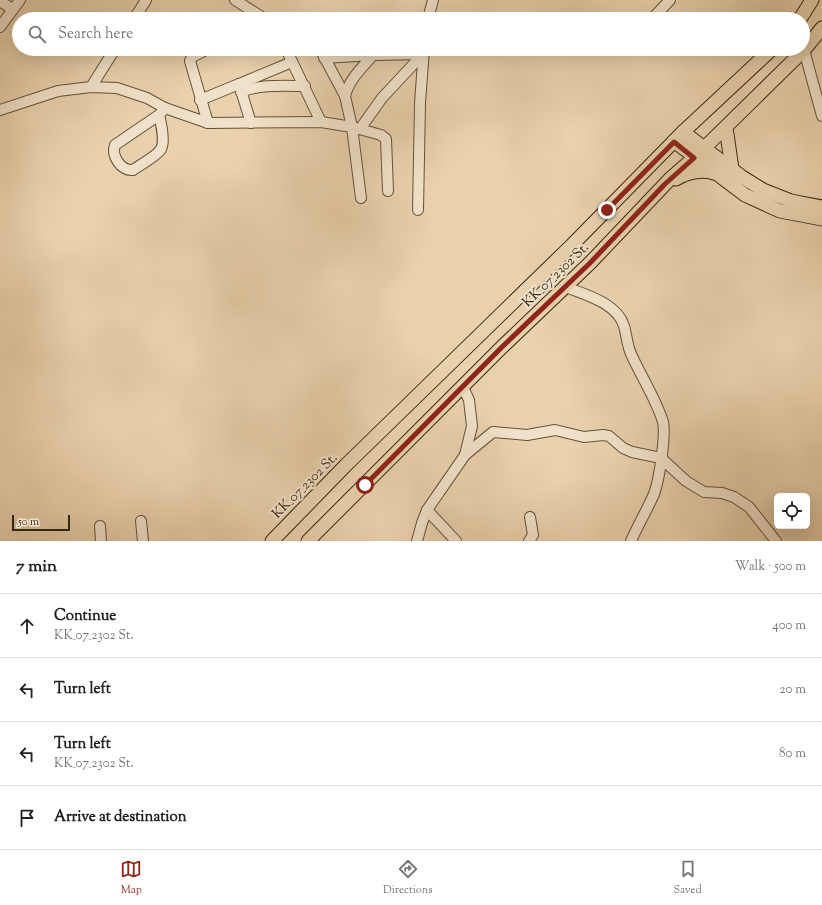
<!DOCTYPE html>
<meta charset="utf-8">
<style>
body{margin:0;font-family:"Sorts Mill Goudy",serif;background:#f2f2f2;color:#202124}
.controls{position:absolute;right:12px;bottom:12px;display:grid;overflow:hidden;border-radius:6px;box-shadow:0 4px 16px #0002}
.controls button{width:36px;height:36px;display:grid;place-items:center;padding:0;border:0;border-bottom:1px solid #e0e0e0;background:#fff;color:#202124;font:20px sans-serif}
.scale{position:absolute;left:12px;bottom:10px;width:58px;box-sizing:border-box;padding-left:4px;border:2px solid #362711;border-top:0;font-size:11px;line-height:14px;white-space:nowrap;color:#362711;-webkit-text-stroke:3px #f1e1ca;paint-order:stroke}
.stop{position:absolute;width:12px;height:12px;margin:-9px;border:3px solid #8f2418;border-radius:50%;background:#fff}
.stop.end{background:#8f2418;border-color:#fff;box-shadow:0 1px 4px #0008}
.list{margin:0;padding:0;list-style:none}
h2{display:flex;justify-content:space-between;align-items:center;height:52px;margin:0;padding:0 16px;font-size:17px}
h2 small{font-size:13px;font-weight:400;color:#757577}
.list li{display:grid;grid-template-columns:26px 1fr auto;gap:12px;align-items:center;box-sizing:border-box;height:64px;padding:0 16px;border-top:1px solid #e0e0e0}
.list b{display:block;font-size:15px;white-space:nowrap}
.list p{margin:0;font-size:13px;white-space:nowrap;color:#757577}
.list em{font-size:13px;font-style:normal;color:#757577}
.icon{flex:none;width:22px;height:22px;fill:none;stroke:currentColor;stroke-width:2;stroke-linecap:round;stroke-linejoin:round}
.map{position:relative;flex:none;width:822px;height:541px;overflow:hidden}
.search{position:absolute;background:#fff;box-shadow:0 4px 16px #0002;left:12px;right:12px;top:12px;height:44px;display:flex;align-items:center;gap:10px;box-sizing:border-box;padding:0 14px;border-radius:22px;color:#757577;font-size:15px}
.sheet{height:308px;background:#fff}
nav{display:flex;justify-content:space-around;align-items:center;box-sizing:border-box;height:56px;border-top:1px solid #e0e0e0;background:#fff;font-size:11px;color:#757577}
nav a{display:grid;justify-items:center;gap:2px}
nav .on{color:#8f2418}
.map>svg:first-child{display:block}
.lines{fill:none;stroke-linecap:round;stroke-linejoin:round}
.minor-casing{stroke:#635238;stroke-width:12}
.major-casing{stroke:#362711;stroke-width:15}
.minor{stroke:#f1e1ca;stroke-width:10}
.major{stroke:#e9d1ad;stroke-width:13}
.route{stroke:#8f2418;stroke-width:5}
.labels{text-anchor:middle;stroke-width:4;stroke-linejoin:round;paint-order:stroke}
.street-label{font-size:14px;fill:#362711;stroke:#f1e1ca}
</style>
<div class="map">
<svg width="822" height="541" viewBox="0 0 822 541">
<rect width="100%" height="100%" fill="#e9d1ad"/>
<filter id="stains"><feTurbulence type="fractalNoise" baseFrequency=".005" numOctaves="4"/><feColorMatrix values="0 0 0 0 .2 0 0 0 0 .09 0 0 0 0 .02 0 0 0 .5 -.17"/></filter>
<radialGradient id="worn" r=".72"><stop offset=".6" stop-color="#630" stop-opacity="0"/><stop offset="1" stop-color="#630" stop-opacity=".3"/></radialGradient>
<g class="lines">
<defs>
<g id="minor">
<path d="M 235,0 L 265,19"/>
<path d="M 0,1 L 12,9"/>
<path d="M 134,19 L 146,0"/>
<path d="M 428,19 L 433,0"/>
<path d="M 652,19 L 670,0"/>
<path d="M 0,27 L 20,0"/>
<path d="M 208,49 L 192,57 L 190,61 L 208,123 L 321,122 L 352,127 L 381,135 L 386,139 L 388,191"/>
<path d="M 286,49 L 321,122"/>
<path d="M 320,49 L 345,96 L 352,127 L 361,198"/>
<path d="M 804,50 L 822,116"/>
<path d="M 324,58 L 373,55 L 423,54"/>
<path d="M 239,84 L 292,62"/>
<path d="M 91,87 L 115,49"/>
<path d="M 241,92 C 261,84 283,86 305,86"/>
<path d="M 345,96 C 349,79 363,67 373,55"/>
<path d="M 200,100 L 239,84 L 251,123"/>
<path d="M 0,110 L 58,91 L 91,87 L 117,88 L 147,98 L 165,108 L 208,123"/>
<path d="M 159,115 L 115,145 C 111,156 121,171 133,170 C 140,165 157,156 161,149 C 165,142 161,123 159,115 L 165,108"/>
<path d="M 360,129 L 382,98 L 423,54"/>
<path d="M 418,210 L 420,103 L 424,49"/>
<path d="M 566,287 C 586,295 617,303 624,326 C 627,336 627,347 632,356 C 642,378 656,399 663,422 C 666,436 659,481 654,494 C 647,510 638,525 631,541"/>
<path d="M 465,455 L 493,432 L 527,435 L 555,430 L 584,437 L 603,435 L 609,436 L 623,448 L 632,452 L 661,458 L 686,481 L 704,492 L 722,493 L 734,497 L 749,507 L 776,541"/>
<path d="M 427,510 L 456,541"/>
<path d="M 141,521 L 143,541"/>
<path d="M 100,526 L 101,541"/>
<path d="M 417,541 L 422,523 L 427,510 L 465,455 L 472,426 L 469,400 L 463,387"/>
<path d="M 529,541 L 533,535 L 530,517"/>
</g>
<g id="major">
<path d="M 800,19 L 812,0"/>
<path d="M 726,127 L 732,169"/>
<path d="M 683,132 L 742,177 L 763,190 L 791,201 L 822,207"/>
<path d="M 674,141 L 745,195 L 780,211 L 822,219"/>
<path d="M 676,179 C 688,172 700,169 714,173"/>
<path d="M 272,541 L 346,465 L 571,246 L 683,132 L 772,49"/>
<path d="M 308,541 L 502,347 L 590,263 L 670,179 L 694,158 L 804,50 L 822,28"/>
</g>
</defs>
<use href="#minor" class="minor-casing"/>
<use href="#major" class="major-casing"/>
<use href="#minor" class="minor"/>
<use href="#major" class="major"/>
</g>
<g class="lines">
<path class="route" d="M 365,485 L 502,347 L 590,263 L 665,184 L 694,158 L 674,142 L 607,210"/>
</g>
<g class="labels">
<g class="street-label">
<text transform="translate(555 274) rotate(-44)" y="5">KK_07_2302 St.</text>
<text transform="translate(304 485) rotate(-45)" y="5">KK_07_2302 St.</text>
</g>
</g>
<rect width="100%" height="100%" filter="url(#stains)"/>
<rect width="100%" height="100%" fill="url(#worn)"/>
</svg>
<div class="controls">
<button><svg class="icon" aria-label="locate" viewBox="0 0 24 24"><circle cx="12" cy="12" r="6"/><path d="M12 2v4M12 18v4M2 12h4M18 12h4"/></svg></button>
</div>
<div class="scale">50 m</div>
<div class="stop" style="left:365px;top:485px"></div>
<div class="stop end" style="left:607px;top:210px"></div>
<div class="search"><svg class="icon" aria-label="search" viewBox="0 0 24 24"><circle cx="10" cy="10" r="6"/><path d="M15 15l6 6"/></svg>Search here</div>
</div>
<section class="sheet">
<h2>7 min<small>Walk · 500 m</small></h2>
<ul class="list">
<li><svg class="icon" aria-label="ahead" viewBox="0 0 24 24"><path d="M12 20V5M6 11l6-6 6 6"/></svg><div><b>Continue</b><p>KK_07_2302 St.</p></div><em>400 m</em></li>
<li><svg class="icon" aria-label="left" viewBox="0 0 24 24"><path d="M17 20v-9H6M10 6l-5 5 5 5"/></svg><div><b>Turn left</b></div><em>20 m</em></li>
<li><svg class="icon" aria-label="left" viewBox="0 0 24 24"><path d="M17 20v-9H6M10 6l-5 5 5 5"/></svg><div><b>Turn left</b><p>KK_07_2302 St.</p></div><em>80 m</em></li>
<li><svg class="icon" aria-label="arrive" viewBox="0 0 24 24"><path d="M6 21V4h12l-3 4 3 4H6"/></svg><div><b>Arrive at destination</b></div></li>
</ul>
</section>
<nav>
<a class="on"><svg class="icon" aria-label="map" viewBox="0 0 24 24"><path d="M3 6l6-2 6 2 6-2v14l-6 2-6-2-6 2zM9 4v14M15 6v14"/></svg>Map</a>
<a><svg class="icon" aria-label="directions" viewBox="0 0 24 24"><path d="M12 3l9 9-9 9-9-9zM9 14v-3h6M13 9l2 2-2 2"/></svg>Directions</a>
<a><svg class="icon" aria-label="saved" viewBox="0 0 24 24"><path d="M7 4h10v16l-5-4-5 4z"/></svg>Saved</a>
</nav>
